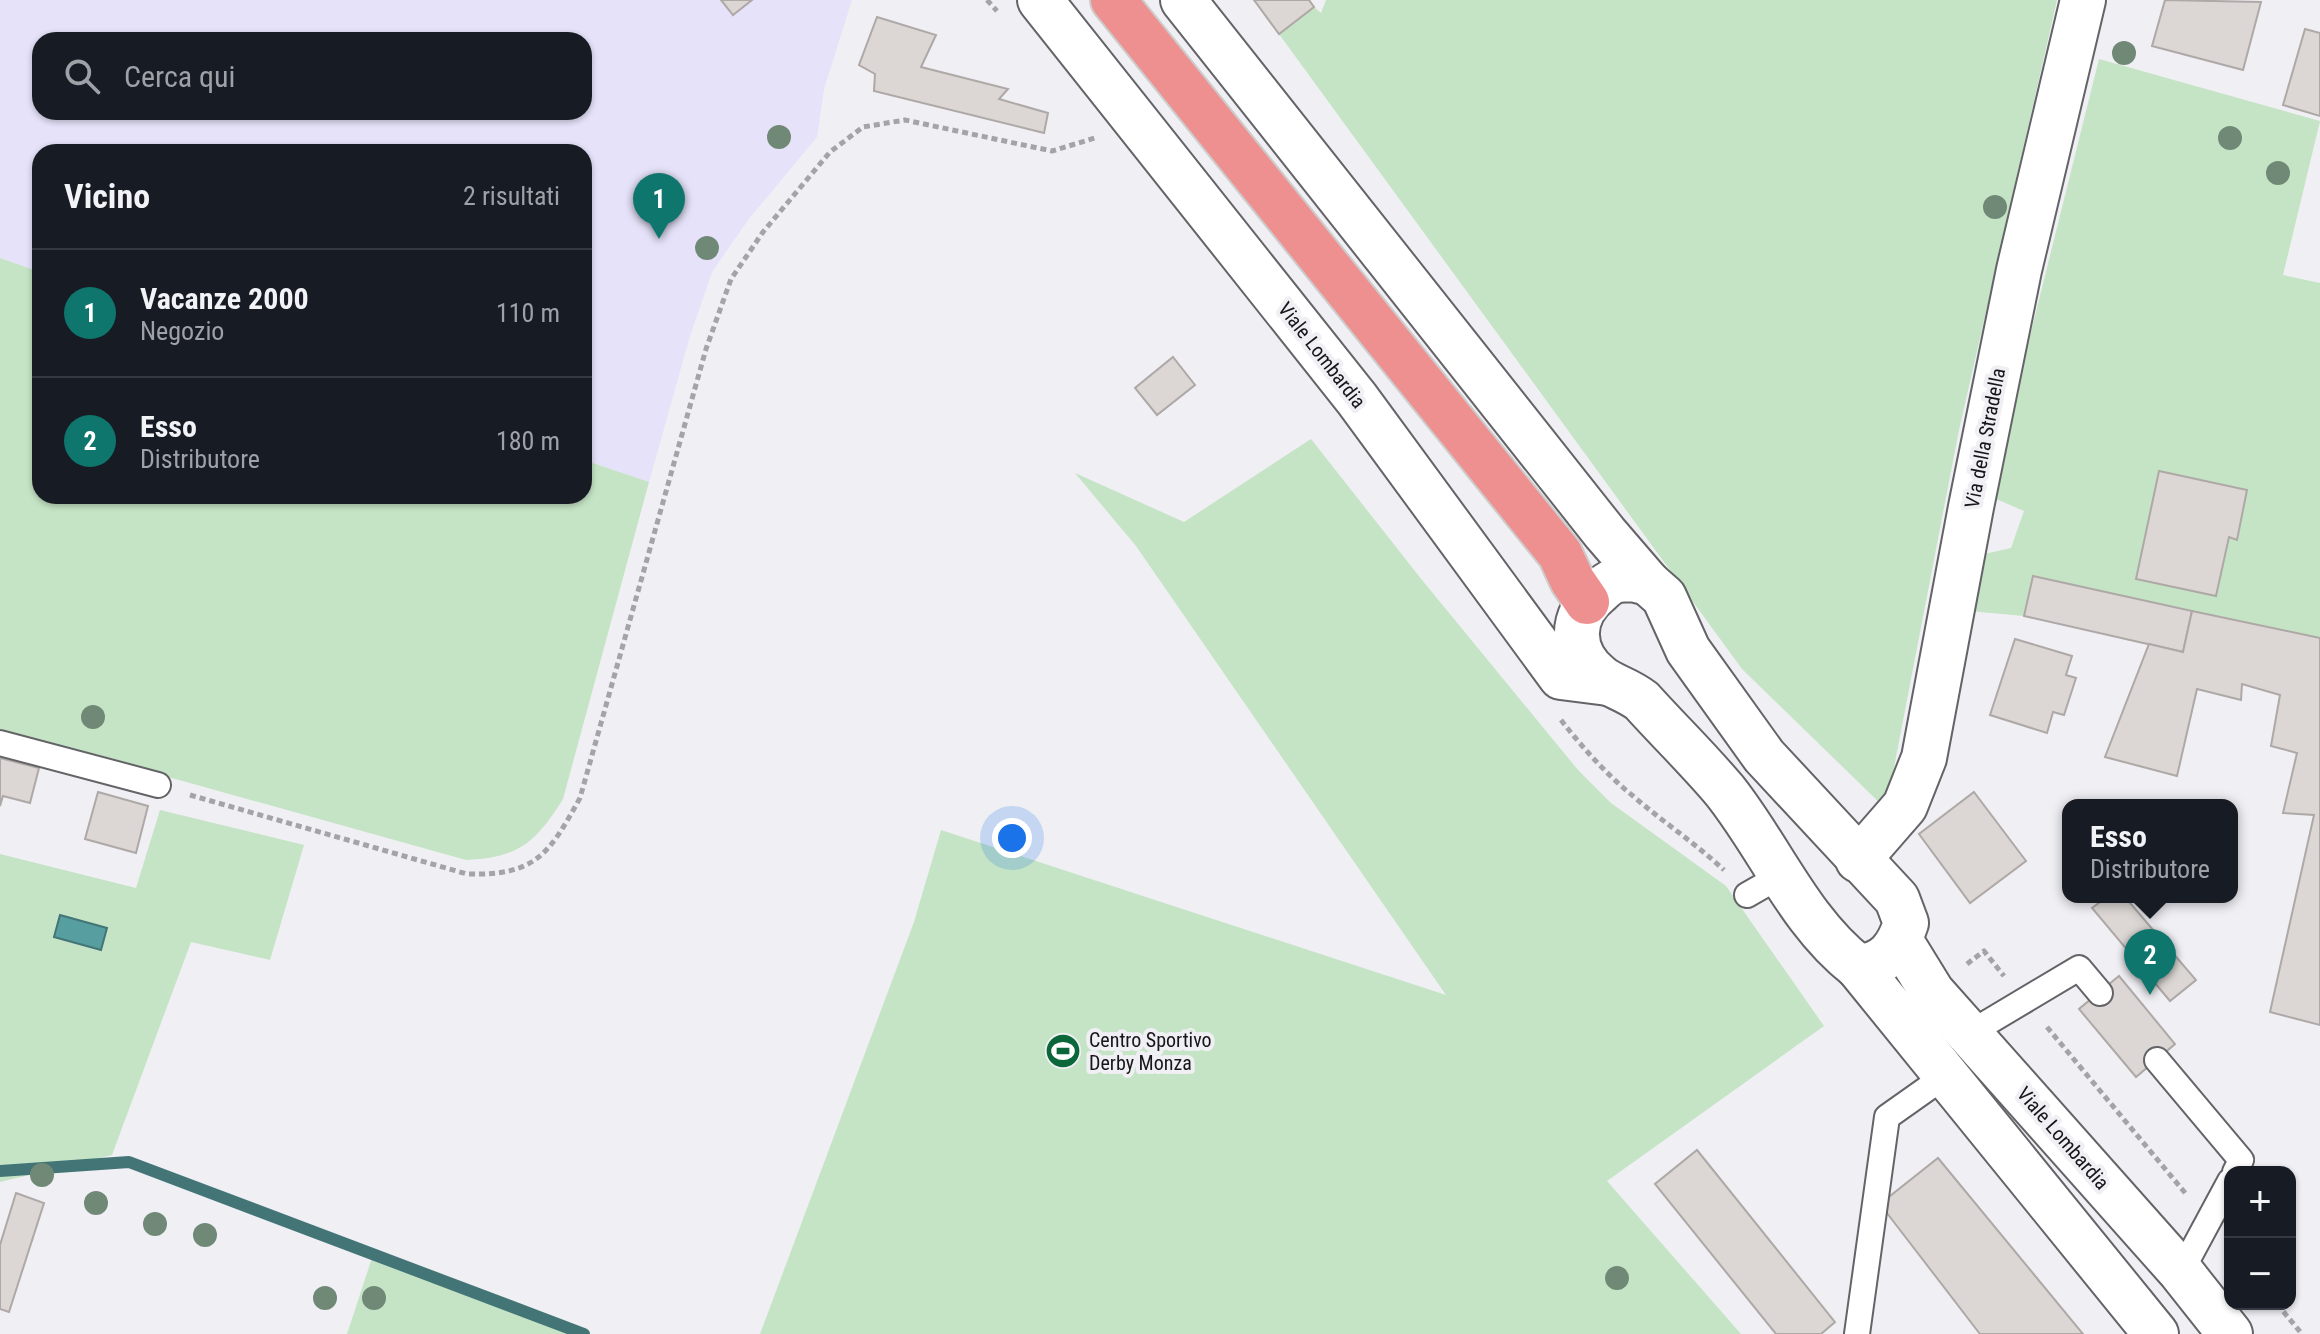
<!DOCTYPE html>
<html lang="it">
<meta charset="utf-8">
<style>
body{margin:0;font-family:"Roboto Condensed",sans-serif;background:#20242c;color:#f1f3f6}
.controls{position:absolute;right:24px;bottom:24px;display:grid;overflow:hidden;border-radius:16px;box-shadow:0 2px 6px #0004}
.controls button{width:72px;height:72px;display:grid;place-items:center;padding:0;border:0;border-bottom:2px solid #363941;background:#171b24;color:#f1f3f6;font:40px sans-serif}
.you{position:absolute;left:1012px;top:838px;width:28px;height:28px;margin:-20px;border:6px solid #fff;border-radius:50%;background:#1a73e8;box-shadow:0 0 0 12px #1a73e833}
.badge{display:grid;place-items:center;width:52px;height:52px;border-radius:50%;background:#0f766e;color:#fff;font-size:26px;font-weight:700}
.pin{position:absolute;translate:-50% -66px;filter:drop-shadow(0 2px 4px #0008)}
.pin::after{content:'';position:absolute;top:42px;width:28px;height:24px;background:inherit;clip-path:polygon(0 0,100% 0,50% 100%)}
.popup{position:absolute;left:2062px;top:799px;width:176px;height:104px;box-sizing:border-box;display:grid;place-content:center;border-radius:16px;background:#171b24;filter:drop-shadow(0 2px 6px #0005);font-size:26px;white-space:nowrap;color:#9ea1a6}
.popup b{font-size:30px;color:#f1f3f6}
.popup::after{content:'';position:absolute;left:50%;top:100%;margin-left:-16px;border:16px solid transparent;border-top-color:#171b24}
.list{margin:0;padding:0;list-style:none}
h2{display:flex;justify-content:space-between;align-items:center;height:104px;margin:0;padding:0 32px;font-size:34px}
h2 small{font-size:26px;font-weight:400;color:#9ea1a6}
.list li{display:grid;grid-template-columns:52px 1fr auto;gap:24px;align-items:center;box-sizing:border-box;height:128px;padding:0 32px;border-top:2px solid #363941}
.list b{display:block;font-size:30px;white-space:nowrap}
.list p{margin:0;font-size:26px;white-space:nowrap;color:#9ea1a6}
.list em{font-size:26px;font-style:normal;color:#9ea1a6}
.icon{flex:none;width:44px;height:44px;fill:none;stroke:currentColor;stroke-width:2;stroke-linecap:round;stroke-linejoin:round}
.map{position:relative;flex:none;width:2320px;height:1334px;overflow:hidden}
.search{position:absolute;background:#171b24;box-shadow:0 2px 6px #0004;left:32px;top:32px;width:560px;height:88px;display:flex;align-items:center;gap:20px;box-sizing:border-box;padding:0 28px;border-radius:24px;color:#9ea1a6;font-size:30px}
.panel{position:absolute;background:#171b24;box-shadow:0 2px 6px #0004;left:32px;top:144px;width:560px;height:360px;border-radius:24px}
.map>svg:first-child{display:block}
.commercial{fill:#e5e2f9;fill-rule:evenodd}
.green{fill:#c5e4c5}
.water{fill:#569ea0;stroke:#437577;stroke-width:2}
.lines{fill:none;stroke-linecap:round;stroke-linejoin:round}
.stream{stroke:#437577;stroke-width:12}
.building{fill:#dcd7d4;stroke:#aea8a6;stroke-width:2}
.service-casing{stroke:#646468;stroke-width:28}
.minor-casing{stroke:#646468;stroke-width:48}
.secondary-casing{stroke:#646468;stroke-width:48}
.trunk-casing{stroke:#ccc;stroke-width:48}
.path{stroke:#a4a4a8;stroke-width:5;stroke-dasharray:6 4;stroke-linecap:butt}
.service{stroke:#fff;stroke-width:24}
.minor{stroke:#fff;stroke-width:44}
.secondary{stroke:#fff;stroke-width:44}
.trunk{stroke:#ef9090;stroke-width:44}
.tree{fill:#708976}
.labels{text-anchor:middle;stroke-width:8;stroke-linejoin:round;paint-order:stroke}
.street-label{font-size:20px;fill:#161618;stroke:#efeff4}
.poi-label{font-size:20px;fill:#161618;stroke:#efeff4;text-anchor:start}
</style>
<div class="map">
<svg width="2320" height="1334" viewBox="0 0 2320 1334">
<rect width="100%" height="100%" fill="#efeff4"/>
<path class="commercial" d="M 0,0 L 852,0 L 824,89 L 817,137 L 748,220 L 712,272 L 690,336 L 649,482 L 584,460 L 584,152 L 40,152 L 40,272 L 0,258 ZM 40,40 L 584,40 L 584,112 L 40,112 Z"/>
<g class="green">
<path d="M 1326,0 L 2057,0 L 1959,430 L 1886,809 L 1742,669 L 1279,34 L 1314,7 L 1321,13 Z"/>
<path d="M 2099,59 L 2320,121 L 2283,275 L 2320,283 L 2320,638 L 2034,577 L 2024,616 L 1969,611 L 1980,555 L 2011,548 L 2024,511 L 1996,499 L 2011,412 Z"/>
<path d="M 0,258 L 40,272 L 40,496 L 584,496 L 584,460 L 649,482 L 563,799 C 536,842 519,858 466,860 L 0,730 Z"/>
<path d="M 1311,439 L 1422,580 L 1578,770 L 1611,803 L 1726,886 L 1824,1026 L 1607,1181 L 1741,1334 L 760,1334 L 914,922 L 941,830 L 1446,995 L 1136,546 L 1075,473 L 1184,522 Z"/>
<path d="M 160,810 L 304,845 L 270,960 L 191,942 L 112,1155 L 0,1182 L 0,854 L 136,888 Z"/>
<path d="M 373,1255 L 579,1334 L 347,1334 Z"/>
</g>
<path class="water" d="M 60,915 L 107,928 L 101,950 L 54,937 Z"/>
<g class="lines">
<path class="stream" d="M 0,1171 L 129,1162 L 584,1334"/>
</g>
<g class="building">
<path d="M 721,0 L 752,0 L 733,15 Z"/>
<path d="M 1254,0 L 1309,0 L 1314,7 L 1279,34 Z"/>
<path d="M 2165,0 L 2261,2 L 2243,70 L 2152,46 Z"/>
<path d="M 877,17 L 936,35 L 921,67 L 1008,89 L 999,99 L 1048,113 L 1044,133 L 874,91 L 875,74 L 859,65 Z"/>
<path d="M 2305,29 L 2320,33 L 2320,116 L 2283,105 Z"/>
<path d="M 1173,357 L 1195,385 L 1157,415 L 1135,388 Z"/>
<path d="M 2159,471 L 2247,490 L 2237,540 L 2229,537 L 2216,596 L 2136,579 Z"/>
<path d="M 2033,576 L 2192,611 L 2183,652 L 2024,616 Z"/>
<path d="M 2192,611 L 2320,638 L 2320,1025 L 2270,1012 L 2314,815 L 2283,813 L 2297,753 L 2271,746 L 2280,695 L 2242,684 L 2241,700 L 2197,689 L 2177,776 L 2105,757 L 2149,644 L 2183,652 Z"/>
<path d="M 2015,639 L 2072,656 L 2066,675 L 2076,678 L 2064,715 L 2053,712 L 2047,733 L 1990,715 Z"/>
<path d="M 0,758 L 39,768 L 30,803 L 3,796 L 0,806 Z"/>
<path d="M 98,792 L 148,806 L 136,853 L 85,839 Z"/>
<path d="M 1974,792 L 2026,861 L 1970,903 L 1919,834 Z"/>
<path d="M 2107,897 L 2125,897 L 2196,980 L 2170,1001 L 2092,908 Z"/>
<path d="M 2119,976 L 2175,1044 L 2136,1077 L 2079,1009 Z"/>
<path d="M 1697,1150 L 1835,1322 L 1821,1334 L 1776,1334 L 1655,1184 Z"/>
<path d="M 1938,1158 L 2083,1334 L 1980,1334 L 1880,1204 Z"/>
<path d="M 16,1193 L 44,1203 L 9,1312 L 0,1309 L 0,1245 Z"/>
</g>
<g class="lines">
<defs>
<g id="service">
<path d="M 0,743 L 158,785"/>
<path d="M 1747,895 L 1782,875"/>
<path d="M 1970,1033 L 2079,968 L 2100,993"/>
<path d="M 2157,1060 L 2241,1160 L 2235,1172"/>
<path d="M 2181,1272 L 2230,1181"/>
<path d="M 1857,1334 L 1887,1117 L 1945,1076"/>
</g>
<path id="minor" d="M 1858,860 L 1905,806 L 1924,758 L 1971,507 L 2019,270 L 2083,0"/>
<g id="secondary">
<path d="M 1040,0 L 1357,399 L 1561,677 L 1608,683"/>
<path d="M 1183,0 L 1605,533 L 1648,583"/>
<path d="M 1632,579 L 1648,583 L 1664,597 L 1688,650 L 1764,756 L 1897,899 L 1906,923 C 1898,948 1886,965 1858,967 C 1799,921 1771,849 1725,791 C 1699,760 1669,731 1642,701 C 1627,689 1610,686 1599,676 C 1569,652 1570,615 1599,592 C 1603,588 1609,583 1614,581 C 1619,579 1627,580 1632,579 Z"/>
<path d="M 1900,940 L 1932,992 L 2181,1272 L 2230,1334"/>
<path d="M 1858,967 L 2156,1334"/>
</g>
<path id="trunk" d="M 1113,0 L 1560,554 L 1572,580 L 1587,602"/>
</defs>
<use href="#service" class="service-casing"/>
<use href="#minor" class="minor-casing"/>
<use href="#secondary" class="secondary-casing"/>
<use href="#trunk" class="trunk-casing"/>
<g class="path">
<path d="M 987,0 L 997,11"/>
<path d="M 1561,720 C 1582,747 1606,774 1633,796 C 1663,822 1695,843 1724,870"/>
<path d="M 190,795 L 467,874 C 536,876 549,854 580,798 L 706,349 L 731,279 L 763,232 L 830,152 L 863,127 L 905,120 L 1052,151 L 1095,138"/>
<path d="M 1967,964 L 1984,951 L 2004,976"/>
<path d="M 2047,1027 L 2186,1194"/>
<path d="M 2277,1304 L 2302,1334"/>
</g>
<use href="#service" class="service"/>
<use href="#minor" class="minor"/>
<use href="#secondary" class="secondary"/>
<use href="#trunk" class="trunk"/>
</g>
<g class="tree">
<circle cx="2124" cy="53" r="12"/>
<circle cx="779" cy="137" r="12"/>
<circle cx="2230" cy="138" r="12"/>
<circle cx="2278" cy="173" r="12"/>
<circle cx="1995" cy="207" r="12"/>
<circle cx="707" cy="248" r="12"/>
<circle cx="93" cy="717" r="12"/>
<circle cx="42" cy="1175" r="12"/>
<circle cx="96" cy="1203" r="12"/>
<circle cx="155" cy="1224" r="12"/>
<circle cx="205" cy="1235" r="12"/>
<circle cx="1617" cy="1278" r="12"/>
<circle cx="325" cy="1298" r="12"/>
<circle cx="374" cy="1298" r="12"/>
</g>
<defs>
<symbol id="stadium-disc" viewBox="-11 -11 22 22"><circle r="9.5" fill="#0b6739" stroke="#efeff4"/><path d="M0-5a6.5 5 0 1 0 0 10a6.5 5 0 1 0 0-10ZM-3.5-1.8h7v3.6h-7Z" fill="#fff"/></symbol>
</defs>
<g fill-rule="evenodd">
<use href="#stadium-disc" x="1043" y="1031" width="40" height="40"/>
</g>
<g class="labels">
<g class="street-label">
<text transform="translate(1322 355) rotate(52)" y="7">Viale Lombardia</text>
<text transform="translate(1985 438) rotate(-79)" y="7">Via della Stradella</text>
<text transform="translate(2063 1138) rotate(49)" y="7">Viale Lombardia</text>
</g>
<g class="poi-label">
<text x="1089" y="1047">Centro Sportivo<tspan x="1089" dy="23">Derby Monza</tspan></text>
</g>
</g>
</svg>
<div class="controls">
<button>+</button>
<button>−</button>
</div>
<div class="you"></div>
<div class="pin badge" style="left:659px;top:239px">1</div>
<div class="pin badge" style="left:2150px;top:995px">2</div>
<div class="popup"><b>Esso</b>Distributore</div>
<div class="search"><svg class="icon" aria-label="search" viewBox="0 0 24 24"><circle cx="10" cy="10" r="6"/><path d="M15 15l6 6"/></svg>Cerca qui</div>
<section class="panel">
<h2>Vicino<small>2 risultati</small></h2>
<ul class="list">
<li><span class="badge">1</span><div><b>Vacanze 2000</b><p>Negozio</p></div><em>110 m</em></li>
<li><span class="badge">2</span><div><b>Esso</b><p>Distributore</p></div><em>180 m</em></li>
</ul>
</section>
</div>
